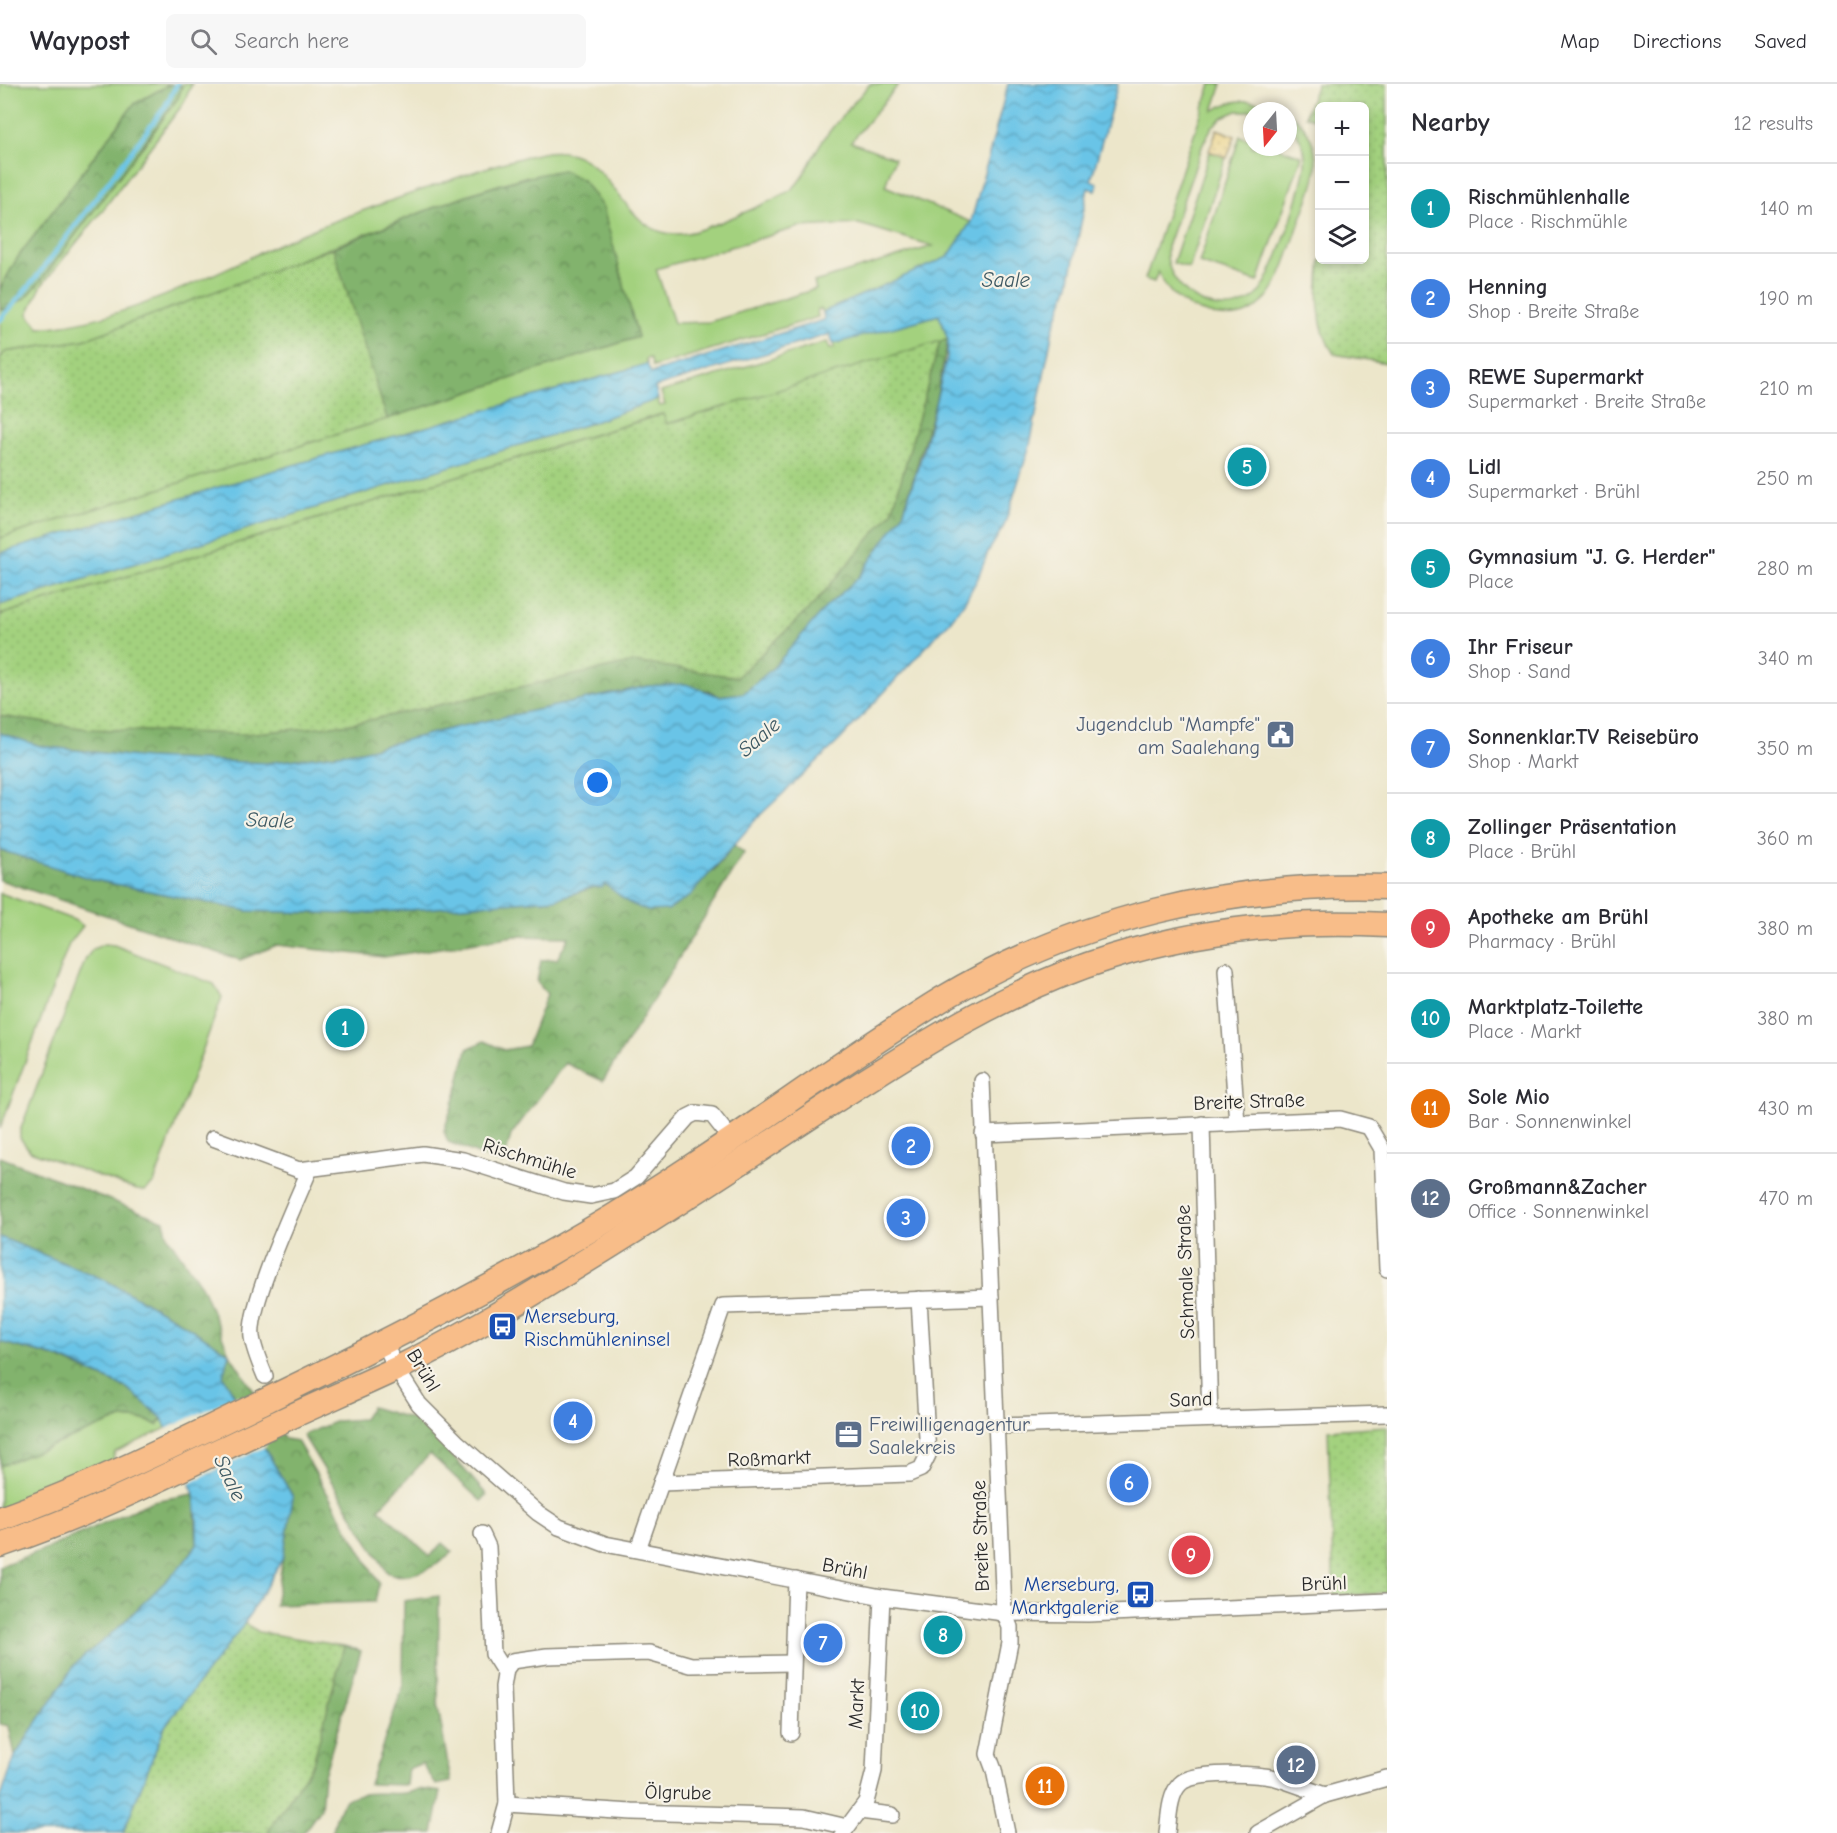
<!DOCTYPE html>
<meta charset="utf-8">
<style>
body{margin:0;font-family:"Comic Neue",sans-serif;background:#f7f7f7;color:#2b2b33}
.controls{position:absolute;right:18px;top:18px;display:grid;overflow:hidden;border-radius:9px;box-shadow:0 3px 9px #0003}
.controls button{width:54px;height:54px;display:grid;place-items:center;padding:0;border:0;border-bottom:2px solid #e1e1e2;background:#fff;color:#2b2b33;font:30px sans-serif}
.compass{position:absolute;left:1243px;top:18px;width:54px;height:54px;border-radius:50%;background:#fff;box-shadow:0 3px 9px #0003;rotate:198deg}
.you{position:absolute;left:598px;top:699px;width:21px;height:21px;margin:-15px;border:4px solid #fff;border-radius:50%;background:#1a73e8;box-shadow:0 0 0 9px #1a73e833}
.badge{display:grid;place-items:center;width:39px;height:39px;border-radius:50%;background:#0f766e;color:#fff;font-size:20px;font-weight:700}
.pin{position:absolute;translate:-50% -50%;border:3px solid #fff;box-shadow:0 2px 6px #0006}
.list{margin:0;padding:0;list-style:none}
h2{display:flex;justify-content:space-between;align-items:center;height:78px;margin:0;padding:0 24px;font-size:26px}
h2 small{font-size:20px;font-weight:400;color:#7c7c81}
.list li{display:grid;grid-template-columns:39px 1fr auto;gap:18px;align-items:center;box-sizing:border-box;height:90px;padding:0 24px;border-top:2px solid #e1e1e2}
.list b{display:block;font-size:22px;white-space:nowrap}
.list p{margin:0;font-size:20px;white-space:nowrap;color:#7c7c81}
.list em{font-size:20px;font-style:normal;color:#7c7c81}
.icon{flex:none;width:33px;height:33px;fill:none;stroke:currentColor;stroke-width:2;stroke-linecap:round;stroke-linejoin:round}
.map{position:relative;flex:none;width:1387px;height:1749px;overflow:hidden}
header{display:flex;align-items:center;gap:36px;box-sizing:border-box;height:84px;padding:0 30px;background:#fff;border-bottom:2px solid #e1e1e2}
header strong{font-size:28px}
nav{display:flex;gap:33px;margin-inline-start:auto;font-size:21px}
.search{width:420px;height:54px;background:#f7f7f7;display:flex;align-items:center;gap:15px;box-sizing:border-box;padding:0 21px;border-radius:9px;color:#7c7c81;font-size:22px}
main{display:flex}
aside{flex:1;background:#fff}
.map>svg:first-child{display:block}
.grass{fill:#a3d17e;stroke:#677e54;stroke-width:1.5;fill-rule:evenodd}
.forest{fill:url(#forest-crowns);stroke:#566f4c;stroke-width:1.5}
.sand{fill:url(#sand-dots);stroke:#8c8264;stroke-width:1.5}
.park{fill:url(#park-dots);stroke:#677e54;stroke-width:1.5}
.water{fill:url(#water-waves);stroke:#4a7889;stroke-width:1.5}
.pier{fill:#ece6ca}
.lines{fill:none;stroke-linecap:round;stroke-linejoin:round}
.stream{stroke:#69c4e7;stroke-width:5}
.street-casing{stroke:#8c887a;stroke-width:18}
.primary-casing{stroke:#8c887a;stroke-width:27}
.street{stroke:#fff;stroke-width:15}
.primary{stroke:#f8bd89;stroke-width:24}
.labels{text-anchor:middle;stroke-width:4.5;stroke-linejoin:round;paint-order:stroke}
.service-label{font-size:20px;fill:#4e5e75;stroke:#f7f3e8;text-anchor:end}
.street-label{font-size:20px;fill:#2b2b2b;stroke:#f7f3e8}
.transit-label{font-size:20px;fill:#164399;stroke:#f7f3e8;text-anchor:start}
.water-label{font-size:21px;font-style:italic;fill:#3e5963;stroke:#f7f3e8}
</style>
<header>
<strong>Waypost</strong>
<div class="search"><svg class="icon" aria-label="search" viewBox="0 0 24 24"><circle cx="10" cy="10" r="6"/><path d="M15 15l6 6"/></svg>Search here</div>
<nav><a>Map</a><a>Directions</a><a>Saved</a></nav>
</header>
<main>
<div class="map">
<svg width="1387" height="1749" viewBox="0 0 1387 1749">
<defs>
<pattern id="forest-crowns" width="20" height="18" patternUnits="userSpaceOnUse" patternTransform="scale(1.5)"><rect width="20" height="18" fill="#82b36d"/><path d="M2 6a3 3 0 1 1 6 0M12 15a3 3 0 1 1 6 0" fill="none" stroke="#6b925a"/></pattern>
<pattern id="sand-dots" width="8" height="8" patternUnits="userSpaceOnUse" patternTransform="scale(1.5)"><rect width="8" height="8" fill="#eeda9e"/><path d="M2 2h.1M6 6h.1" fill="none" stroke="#cb8" stroke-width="1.8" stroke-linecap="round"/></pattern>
<pattern id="park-dots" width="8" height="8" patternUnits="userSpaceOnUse" patternTransform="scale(1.5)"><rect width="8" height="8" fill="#a3d17e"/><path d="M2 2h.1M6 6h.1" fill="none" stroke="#8cb46d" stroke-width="1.8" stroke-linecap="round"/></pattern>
<pattern id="water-waves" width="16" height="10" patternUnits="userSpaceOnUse" patternTransform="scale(1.5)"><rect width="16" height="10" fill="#69c4e7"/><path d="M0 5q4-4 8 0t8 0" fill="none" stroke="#579fbb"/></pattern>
</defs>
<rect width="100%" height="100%" fill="#f7f3e8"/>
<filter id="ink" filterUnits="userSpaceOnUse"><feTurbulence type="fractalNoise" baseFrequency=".0167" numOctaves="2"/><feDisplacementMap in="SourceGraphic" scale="12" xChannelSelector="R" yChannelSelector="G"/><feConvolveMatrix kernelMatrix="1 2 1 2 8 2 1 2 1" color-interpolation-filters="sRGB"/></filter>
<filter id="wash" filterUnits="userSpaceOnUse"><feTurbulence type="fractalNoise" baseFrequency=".008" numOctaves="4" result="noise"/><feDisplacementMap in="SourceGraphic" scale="24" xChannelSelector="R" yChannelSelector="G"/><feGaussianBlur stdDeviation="1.35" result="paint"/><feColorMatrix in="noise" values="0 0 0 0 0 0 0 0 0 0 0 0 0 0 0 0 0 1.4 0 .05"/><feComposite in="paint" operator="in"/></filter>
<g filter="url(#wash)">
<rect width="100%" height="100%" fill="#ece6ca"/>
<g class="grass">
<path d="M 0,0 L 170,0 L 134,20 L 18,173 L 0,205 Z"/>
<path d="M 178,0 L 192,0 L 183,20 L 99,131 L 42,201 L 28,230 L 39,244 C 127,237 204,194 283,158 C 325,139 370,124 413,109 C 456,94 498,78 542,69 C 618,54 617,162 687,149 C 703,147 782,114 793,104 C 805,93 812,73 821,59 C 835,38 854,19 870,0 L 899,0 L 851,58 L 895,74 L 885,102 L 971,138 L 948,173 L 823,228 L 821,225 L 817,226 L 818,233 L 653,283 L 650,274 L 646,275 L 647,280 L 262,390 L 0,469 L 0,454 L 387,335 L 638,253 L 621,196 L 527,92 L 466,111 L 160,230 L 84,256 L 6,268 L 0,275 L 0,224 L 4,226 L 145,60 L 178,14 L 182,3 ZM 859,140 L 933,162 L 814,198 L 816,205 L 709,238 L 674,239 L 656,185 L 799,143 Z"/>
<path d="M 1211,0 L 1222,0 L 1213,27 C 1237,11 1259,16 1284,27 L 1237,27 L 1223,33 L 1212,43 L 1203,60 L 1167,163 C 1163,207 1219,242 1256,212 C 1272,199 1308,94 1305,72 C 1304,60 1297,49 1288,41 L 1288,29 C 1304,38 1314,55 1316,74 C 1318,96 1306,119 1299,140 C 1282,189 1268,252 1200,227 C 1179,219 1167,208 1158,188 L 1154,198 L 1145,195 Z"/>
<path d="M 1240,52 L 1252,56 L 1252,63 L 1275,63 L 1302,72 L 1258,198 L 1199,179 Z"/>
<path d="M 1210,68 L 1226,73 L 1189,184 L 1173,179 Z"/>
<path d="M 939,231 L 948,256 L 667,340 L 662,330 L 0,531 L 0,521 L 591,339 L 657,315 L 660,322 L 665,321 L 661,308 L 827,258 L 830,265 L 834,264 L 834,259 Z"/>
<path d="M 0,809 L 74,836 L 83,842 L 69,860 L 0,1045 Z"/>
<path d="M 104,860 L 114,861 L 214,900 L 222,913 L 154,1099 L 145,1107 L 137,1106 L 30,1067 L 20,1054 L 20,1047 L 86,874 L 93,865 Z"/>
<path d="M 122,1334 L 145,1336 L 158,1341 L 162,1334 L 167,1344 L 115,1368 L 112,1379 L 0,1426 L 0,1382 Z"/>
</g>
<g class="forest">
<path d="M 170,0 L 182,3 L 178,14 L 42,196 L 26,214 L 4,226 L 0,224 L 0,205 L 18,173 L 134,20 Z"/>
<path d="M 563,86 L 584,97 L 603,124 L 638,253 L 387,335 L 333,164 C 409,134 483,99 563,86 Z"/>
<path d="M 948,256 L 936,316 L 903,430 L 859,493 L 826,523 L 773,584 L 744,609 L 719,612 L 708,606 L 648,602 L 457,643 L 362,667 L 266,679 L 146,674 L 40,662 L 0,649 L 0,632 L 89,645 L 243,650 L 351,640 L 634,578 L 737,593 L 813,521 L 892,428 L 940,257 Z"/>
<path d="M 734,761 L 744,769 L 603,997 L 565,979 L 511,1051 L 503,1080 L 448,1058 L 444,1047 L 457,1007 L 467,965 L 484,957 L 504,966 L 527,962 L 547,910 L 537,898 L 541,876 L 557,875 L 569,853 L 514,852 L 384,873 L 277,861 L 240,876 L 0,796 L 0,766 L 95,796 L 248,827 L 354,830 L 556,815 L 605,800 L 611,804 L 714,786 Z"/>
<path d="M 0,1073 L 164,1137 L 168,1153 L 202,1203 L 229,1269 L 285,1355 L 297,1357 L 379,1499 L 375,1518 L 275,1521 L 293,1413 L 223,1292 L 229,1269 L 177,1236 L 105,1196 L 0,1153 Z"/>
<path d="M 0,1258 L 58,1274 L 127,1304 L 162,1334 L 158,1341 L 145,1336 L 122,1334 L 0,1382 Z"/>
<path d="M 371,1323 L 422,1338 L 487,1411 L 481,1417 L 430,1370 L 379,1425 L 430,1472 L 443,1459 L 453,1468 C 438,1482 406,1499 387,1488 L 303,1351 L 337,1337 L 363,1335 Z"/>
<path d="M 194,1410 L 197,1461 L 182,1481 L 118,1544 L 76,1579 L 15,1672 L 9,1642 L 0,1640 L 0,1482 L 48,1464 L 153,1417 Z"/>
<path d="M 439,1512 L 438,1623 L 451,1698 L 436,1701 L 422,1679 L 408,1685 L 406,1701 L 369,1700 L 403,1603 L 404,1517 Z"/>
<path d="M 344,1562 L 361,1567 L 324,1691 L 321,1724 L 303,1749 L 267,1749 L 313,1679 Z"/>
<path d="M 418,1705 L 441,1708 L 433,1749 L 332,1749 C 335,1740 337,1724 344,1718 C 360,1701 399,1716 418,1705 Z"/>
</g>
<path class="sand" d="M 1217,45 L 1235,52 L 1227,74 L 1209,67 Z"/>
<g class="park">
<path d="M 1317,0 L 1387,0 L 1387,279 L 1334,270 C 1315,243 1317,207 1321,176 L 1364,176 L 1364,22 L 1320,22 L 1319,37 L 1305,32 Z"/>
<path d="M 333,164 L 387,335 L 0,454 L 0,275 L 5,268 L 84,256 Z"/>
<path d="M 940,257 L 892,428 L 813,521 L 737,593 L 634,578 L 351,640 L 243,650 L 89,645 L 0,632 L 0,531 L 663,330 L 667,340 Z"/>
<path d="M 1387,1342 L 1387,1509 L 1334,1512 L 1328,1346 Z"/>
<path d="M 244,1539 L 259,1548 L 344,1562 L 313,1679 L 267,1749 L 123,1749 L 165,1642 Z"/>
</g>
<g class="water">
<path d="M 1008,0 L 1118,0 L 1091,96 L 1098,100 L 1096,107 L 1088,104 L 1069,200 L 1053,245 L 1030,361 L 1004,442 L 988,468 L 978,494 L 965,517 L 950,537 L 840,656 L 757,734 L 690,812 L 668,826 L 648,827 L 629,819 L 605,800 L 602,804 L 593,803 L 556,815 L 354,830 L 248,827 L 95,796 L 0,766 L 0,649 L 40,662 L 146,674 L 266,679 L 362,667 L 457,643 L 648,602 L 686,600 L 719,612 L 744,609 L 773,584 L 826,523 L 859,493 L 903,430 L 922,371 L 947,273 L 948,256 L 939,231 L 833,260 L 830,250 L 655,303 L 658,315 L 591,339 L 0,521 L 0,469 L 262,390 L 647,280 L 651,289 L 824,236 L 823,228 L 948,173 L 971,138 Z"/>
<path d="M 0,1153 L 105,1196 L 177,1236 L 229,1269 L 223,1292 L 293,1413 L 283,1474 L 244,1540 L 165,1642 L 123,1749 L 0,1749 L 0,1716 L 15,1672 L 76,1579 L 118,1544 L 182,1481 L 197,1461 L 197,1435 L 194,1410 L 162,1334 L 127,1304 L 60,1274 L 0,1258 Z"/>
</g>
<path class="pier" d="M 238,1311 L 267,1362 L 187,1400 L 164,1346 Z"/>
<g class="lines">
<path class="stream" d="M 0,236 L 35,195 L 165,23 L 177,0"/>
</g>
</g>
<g filter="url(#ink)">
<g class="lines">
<defs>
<g id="street">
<path d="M 1226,886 L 1237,1039"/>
<path d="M 982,997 L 1004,1529 L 1010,1543 L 1010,1559 L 988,1670 L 994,1686 L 1007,1749"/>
<path d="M 1202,1040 L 1210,1335"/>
<path d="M 983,1050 L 1340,1035 L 1369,1043 L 1382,1065 L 1387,1185"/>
<path d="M 213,1054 L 299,1086 L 423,1070 L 463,1076 L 564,1108 L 591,1112 L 614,1107 L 636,1093 L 688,1033 L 696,1029 L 712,1031 L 731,1055"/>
<path d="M 384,1258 L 396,1284 L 419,1320 L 458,1359 L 538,1429 L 559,1443 L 605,1460 L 882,1513 L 1004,1529 L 1088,1530 L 1387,1517"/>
<path d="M 265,1292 C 260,1280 254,1266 252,1253 C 248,1222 295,1120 309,1087"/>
<path d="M 997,1342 L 1387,1330"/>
<path d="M 661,1399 L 909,1390 L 921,1385 L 928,1371 L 919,1215"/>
<path d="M 482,1450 L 488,1463 L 493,1570 L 505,1589"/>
<path d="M 638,1465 L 723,1222 L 991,1213"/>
<path d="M 791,1649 L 796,1496"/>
<path d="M 507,1720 L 632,1728 L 804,1733 L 847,1743"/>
<path d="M 860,1727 L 892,1731"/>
<path d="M 499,1749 L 507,1720 L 503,1603 L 506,1585 L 512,1577 L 547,1572 L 649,1569 L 691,1581 L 792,1579"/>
<path d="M 843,1749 L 866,1718 L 874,1687 L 882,1513"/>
<path d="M 1167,1749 C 1169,1734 1169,1711 1180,1700 C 1192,1686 1259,1690 1276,1694 C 1293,1699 1309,1706 1325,1711"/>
<path d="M 1258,1749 L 1325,1711 L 1387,1694"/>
</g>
<g id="primary">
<path d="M 0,1435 C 92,1402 181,1358 269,1315 C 385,1259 501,1199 612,1133 C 725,1065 830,984 942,915 C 1077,834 1231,798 1387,803"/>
<path d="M 0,1461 C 90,1431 176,1387 262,1346 C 306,1325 351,1306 396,1285 C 456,1256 514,1221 571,1186 C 657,1134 741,1078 825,1023 C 916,964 1007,905 1112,873 C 1201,845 1294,836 1387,841"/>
</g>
</defs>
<use href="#street" class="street-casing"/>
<use href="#primary" class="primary-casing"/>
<use href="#street" class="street"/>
<use href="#primary" class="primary"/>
</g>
</g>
<defs>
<symbol id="civic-square" viewBox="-11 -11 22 22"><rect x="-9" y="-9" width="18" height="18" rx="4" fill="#5c6f8a" stroke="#f7f3e8"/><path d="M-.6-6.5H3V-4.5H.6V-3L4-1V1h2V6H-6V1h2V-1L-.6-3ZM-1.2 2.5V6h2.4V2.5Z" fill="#fff"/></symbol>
<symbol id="bus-square" viewBox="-11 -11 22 22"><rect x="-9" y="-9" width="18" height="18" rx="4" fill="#1a4fb4" stroke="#f7f3e8"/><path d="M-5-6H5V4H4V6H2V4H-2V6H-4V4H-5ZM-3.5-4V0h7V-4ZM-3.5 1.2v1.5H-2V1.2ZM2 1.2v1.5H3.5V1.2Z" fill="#fff"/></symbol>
<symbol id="office-square" viewBox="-11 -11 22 22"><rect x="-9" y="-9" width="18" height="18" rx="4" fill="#5c6f8a" stroke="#f7f3e8"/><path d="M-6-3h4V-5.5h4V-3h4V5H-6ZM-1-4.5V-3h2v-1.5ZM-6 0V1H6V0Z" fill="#fff"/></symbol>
</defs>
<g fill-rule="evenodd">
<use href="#civic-square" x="1264" y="634" width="33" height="33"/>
<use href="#bus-square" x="486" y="1226" width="33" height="33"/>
<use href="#office-square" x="832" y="1334" width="33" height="33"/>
<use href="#bus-square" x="1124" y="1494" width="33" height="33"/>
</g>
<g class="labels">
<g class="service-label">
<text x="1260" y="647">Jugendclub "Mampfe"<tspan x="1260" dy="23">am Saalehang</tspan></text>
<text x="869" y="1347" text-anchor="start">Freiwilligenagentur<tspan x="869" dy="23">Saalekreis</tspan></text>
</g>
<g class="street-label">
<text transform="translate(1249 1017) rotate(-2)" y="7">Breite Straße</text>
<text transform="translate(530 1074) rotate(17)" y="7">Rischmühle</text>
<text transform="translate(1185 1188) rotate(-92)" y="7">Schmale Straße</text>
<text transform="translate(424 1286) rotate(59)" y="7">Brühl</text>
<text transform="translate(1191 1315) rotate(-2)" y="7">Sand</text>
<text transform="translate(769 1374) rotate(-2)" y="7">Roßmarkt</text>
<text transform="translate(980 1452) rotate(-92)" y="7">Breite Straße</text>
<text transform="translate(845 1484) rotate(11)" y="7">Brühl</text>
<text transform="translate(1324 1499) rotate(-2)" y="7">Brühl</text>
<text transform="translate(856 1620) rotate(-87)" y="7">Markt</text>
<text transform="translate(678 1708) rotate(1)" y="7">Ölgrube</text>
</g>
<g class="transit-label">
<text x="524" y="1239">Merseburg,<tspan x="524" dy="23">Rischmühleninsel</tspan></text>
<text x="1119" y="1507" text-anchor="end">Merseburg,<tspan x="1119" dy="23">Marktgalerie</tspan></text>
</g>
<g class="water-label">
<text x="1006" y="203">Saale</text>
<text transform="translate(759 653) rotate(-41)" y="7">Saale</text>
<text transform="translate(270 736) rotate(2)" y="7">Saale</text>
<text transform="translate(230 1394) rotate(65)" y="7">Saale</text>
</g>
</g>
</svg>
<div class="controls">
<button>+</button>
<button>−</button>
<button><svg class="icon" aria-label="layers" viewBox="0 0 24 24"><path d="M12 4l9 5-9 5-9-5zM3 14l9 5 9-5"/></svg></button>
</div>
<svg class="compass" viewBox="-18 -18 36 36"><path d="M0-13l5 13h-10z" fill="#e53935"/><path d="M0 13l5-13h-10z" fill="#7c7c81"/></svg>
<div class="you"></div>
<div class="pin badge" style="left:345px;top:944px;background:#0f9aa8">1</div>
<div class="pin badge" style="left:911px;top:1062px;background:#3f7fe0">2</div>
<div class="pin badge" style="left:906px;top:1134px;background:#3f7fe0">3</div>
<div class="pin badge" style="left:573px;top:1337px;background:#3f7fe0">4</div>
<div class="pin badge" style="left:1247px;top:383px;background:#0f9aa8">5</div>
<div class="pin badge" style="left:1129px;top:1399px;background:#3f7fe0">6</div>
<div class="pin badge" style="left:823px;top:1559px;background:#3f7fe0">7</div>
<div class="pin badge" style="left:943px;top:1551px;background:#0f9aa8">8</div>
<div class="pin badge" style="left:1191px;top:1471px;background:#e0444e">9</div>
<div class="pin badge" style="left:920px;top:1627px;background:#0f9aa8">10</div>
<div class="pin badge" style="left:1045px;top:1702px;background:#e8710a">11</div>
<div class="pin badge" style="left:1296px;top:1681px;background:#5c6f8a">12</div>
</div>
<aside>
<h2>Nearby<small>12 results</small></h2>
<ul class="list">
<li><span class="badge" style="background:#0f9aa8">1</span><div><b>Rischmühlenhalle</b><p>Place · Rischmühle</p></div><em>140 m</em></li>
<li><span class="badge" style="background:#3f7fe0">2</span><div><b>Henning</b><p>Shop · Breite Straße</p></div><em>190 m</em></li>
<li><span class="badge" style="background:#3f7fe0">3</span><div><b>REWE Supermarkt</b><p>Supermarket · Breite Straße</p></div><em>210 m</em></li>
<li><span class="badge" style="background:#3f7fe0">4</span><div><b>Lidl</b><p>Supermarket · Brühl</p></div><em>250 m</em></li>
<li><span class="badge" style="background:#0f9aa8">5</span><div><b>Gymnasium &quot;J. G. Herder&quot;</b><p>Place</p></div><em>280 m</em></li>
<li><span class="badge" style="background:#3f7fe0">6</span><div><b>Ihr Friseur</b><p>Shop · Sand</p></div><em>340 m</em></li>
<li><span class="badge" style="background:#3f7fe0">7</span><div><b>Sonnenklar.TV Reisebüro</b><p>Shop · Markt</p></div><em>350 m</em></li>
<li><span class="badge" style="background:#0f9aa8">8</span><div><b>Zollinger Präsentation</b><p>Place · Brühl</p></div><em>360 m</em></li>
<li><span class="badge" style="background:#e0444e">9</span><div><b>Apotheke am Brühl</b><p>Pharmacy · Brühl</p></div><em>380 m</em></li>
<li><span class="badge" style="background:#0f9aa8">10</span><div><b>Marktplatz-Toilette</b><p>Place · Markt</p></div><em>380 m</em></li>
<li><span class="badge" style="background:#e8710a">11</span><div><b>Sole Mio</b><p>Bar · Sonnenwinkel</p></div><em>430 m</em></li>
<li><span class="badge" style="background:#5c6f8a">12</span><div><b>Großmann&amp;Zacher</b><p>Office · Sonnenwinkel</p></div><em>470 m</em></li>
</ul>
</aside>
</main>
